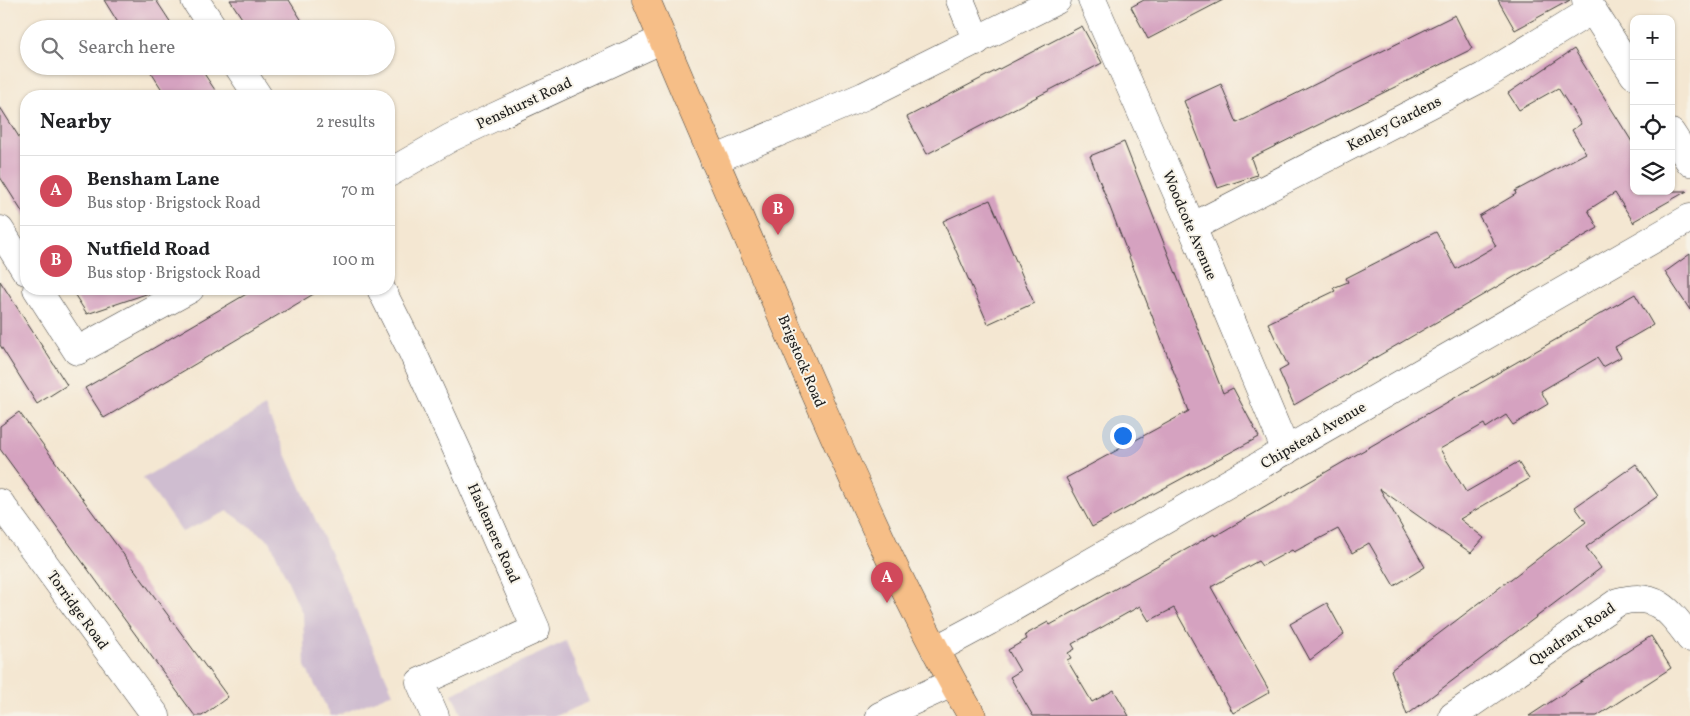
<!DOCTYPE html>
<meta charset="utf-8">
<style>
body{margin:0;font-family:Vollkorn,serif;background:#f2f2f2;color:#202124}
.controls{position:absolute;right:15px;top:15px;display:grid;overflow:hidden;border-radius:10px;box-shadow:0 1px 4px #0004}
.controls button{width:45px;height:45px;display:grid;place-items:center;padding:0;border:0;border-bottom:1px solid #e0e0e0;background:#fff;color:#202124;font:25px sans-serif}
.you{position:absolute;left:1122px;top:435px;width:18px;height:18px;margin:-12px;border:4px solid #fff;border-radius:50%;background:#1a73e8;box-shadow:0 0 0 8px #1a73e833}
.badge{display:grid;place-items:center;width:32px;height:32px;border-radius:50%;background:#d1495b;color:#fff;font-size:16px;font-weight:700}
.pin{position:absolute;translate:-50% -41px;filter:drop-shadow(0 1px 2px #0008)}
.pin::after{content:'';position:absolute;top:26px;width:18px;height:15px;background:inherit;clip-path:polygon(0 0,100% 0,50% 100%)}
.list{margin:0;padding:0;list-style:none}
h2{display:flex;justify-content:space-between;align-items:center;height:65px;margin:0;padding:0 20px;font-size:21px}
h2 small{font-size:16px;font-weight:400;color:#757577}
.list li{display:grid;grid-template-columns:32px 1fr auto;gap:15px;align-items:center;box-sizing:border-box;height:70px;padding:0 20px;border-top:1px solid #e0e0e0}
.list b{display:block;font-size:19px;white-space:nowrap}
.list p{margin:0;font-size:16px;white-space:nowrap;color:#757577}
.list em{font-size:16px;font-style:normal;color:#757577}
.icon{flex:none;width:28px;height:28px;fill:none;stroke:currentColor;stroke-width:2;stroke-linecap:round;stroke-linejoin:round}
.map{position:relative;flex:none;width:1690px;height:716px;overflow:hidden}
.search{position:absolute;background:#fff;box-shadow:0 1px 4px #0004;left:20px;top:20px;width:375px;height:55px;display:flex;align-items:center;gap:12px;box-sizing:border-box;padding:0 18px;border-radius:28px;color:#757577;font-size:19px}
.panel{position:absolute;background:#fff;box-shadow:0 1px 4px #0004;left:20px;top:90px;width:375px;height:205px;border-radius:20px}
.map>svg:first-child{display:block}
.industrial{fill:#cfbdd0}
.building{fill:#d5a2c0}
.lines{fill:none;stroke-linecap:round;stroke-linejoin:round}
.minor-casing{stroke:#3c3a37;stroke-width:29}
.major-casing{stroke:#3c3a37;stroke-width:29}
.minor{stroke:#fff;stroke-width:28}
.major{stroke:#f6be87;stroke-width:28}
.labels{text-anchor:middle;stroke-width:4;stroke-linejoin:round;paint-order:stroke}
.street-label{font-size:15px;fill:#1c1c1c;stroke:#f7f3e8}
</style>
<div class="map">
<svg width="1690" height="716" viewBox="0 0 1690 716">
<rect width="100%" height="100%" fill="#f7f3e8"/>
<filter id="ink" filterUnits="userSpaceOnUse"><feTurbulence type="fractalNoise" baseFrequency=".02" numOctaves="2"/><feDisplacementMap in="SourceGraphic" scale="10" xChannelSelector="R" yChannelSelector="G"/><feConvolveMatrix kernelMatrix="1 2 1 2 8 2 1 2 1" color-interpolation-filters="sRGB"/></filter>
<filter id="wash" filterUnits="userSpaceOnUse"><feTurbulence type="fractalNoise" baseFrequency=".0096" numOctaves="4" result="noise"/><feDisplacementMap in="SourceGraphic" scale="20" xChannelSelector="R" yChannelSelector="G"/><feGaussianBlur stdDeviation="1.12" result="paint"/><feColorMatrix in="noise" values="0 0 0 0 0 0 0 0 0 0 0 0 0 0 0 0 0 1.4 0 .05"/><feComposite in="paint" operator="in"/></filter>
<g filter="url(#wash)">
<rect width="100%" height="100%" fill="#f4e7d2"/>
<g class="industrial">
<path d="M 265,407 L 393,693 L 336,716 L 331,716 L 305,666 L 303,615 L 270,541 L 228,511 L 182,532 L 143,478 Z"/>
<path d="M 566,641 L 589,702 L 556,716 L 462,716 L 452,694 Z"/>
</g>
<g id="blocks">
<g class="building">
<path d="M 104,0 L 156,0 L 175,29 L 122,29 Z"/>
<path d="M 230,0 L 289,0 L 307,29 L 249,29 Z"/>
<path d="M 1144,0 L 1223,0 L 1148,39 L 1131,7 Z"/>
<path d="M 1498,0 L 1570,0 L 1515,30 Z"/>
<path d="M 1455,15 L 1472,49 L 1251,158 L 1257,175 L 1218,188 L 1184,101 L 1221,84 L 1237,123 Z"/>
<path d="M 1082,26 L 1102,63 L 927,154 L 907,117 Z"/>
<path d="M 1574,49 L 1634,145 L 1634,191 L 1687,191 L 1634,221 L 1634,223 L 1615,193 L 1588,210 L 1598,228 L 1294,405 L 1279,371 L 1288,366 L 1268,323 L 1335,291 L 1333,288 L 1348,282 L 1346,278 L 1436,232 L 1456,269 L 1496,246 L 1479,216 L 1516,194 L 1515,191 L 1586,153 L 1572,130 L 1581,124 L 1558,88 L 1519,110 L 1508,93 Z"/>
<path d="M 147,66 L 199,66 L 219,96 L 166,96 Z"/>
<path d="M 0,107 L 26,148 L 26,218 L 0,177 Z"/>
<path d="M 1124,142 L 1223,393 L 1233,388 L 1259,437 L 1092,527 L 1066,478 L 1189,411 L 1090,156 Z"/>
<path d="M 990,200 L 1034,303 L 988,324 L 943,221 Z"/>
<path d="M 1690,254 L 1690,310 L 1665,272 Z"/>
<path d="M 0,281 L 67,385 L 37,404 L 0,345 Z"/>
<path d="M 71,289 L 151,289 L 152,292 L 87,314 Z"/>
<path d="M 255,289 L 322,289 L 104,418 L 85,388 Z"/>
<path d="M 1635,294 L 1653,325 L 1615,347 L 1621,357 L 1603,367 L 1597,358 L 1541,391 L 1548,404 L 1513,425 L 1506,415 L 1486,428 L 1484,424 L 1440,449 L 1466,492 L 1518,462 L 1529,479 L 1460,519 L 1484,538 L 1471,553 L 1380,489 L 1425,567 L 1394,586 L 1369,543 L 1352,553 L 1338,529 L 1294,552 L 1292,550 L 1262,566 L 1258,561 L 1211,587 L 1270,692 L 1233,713 L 1174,608 L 1149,621 L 1140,606 L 1072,644 L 1075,649 L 1068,653 L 1071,658 L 1067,660 L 1092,702 L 1114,690 L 1129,716 L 1033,716 L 1010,677 L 1020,671 L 1008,650 L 1027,639 L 1025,635 L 1048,622 L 1050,625 L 1214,534 L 1215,536 Z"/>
<path d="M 19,412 L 228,697 L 202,716 L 195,716 L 0,449 L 0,426 Z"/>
<path d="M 1636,464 L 1658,496 L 1586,547 L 1601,568 L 1407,715 L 1391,670 L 1586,522 L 1575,507 Z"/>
<path d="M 1327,603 L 1344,634 L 1310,660 L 1290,624 Z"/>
<path d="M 1651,636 L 1671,668 L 1597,716 L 1529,716 Z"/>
</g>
</g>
</g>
<g filter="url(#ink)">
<use href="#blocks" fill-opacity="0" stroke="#3c3a37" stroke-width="1"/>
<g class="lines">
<defs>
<g id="minor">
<path d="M 195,0 L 214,29"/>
<path d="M 960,0 L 977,41"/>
<path d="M 1092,0 L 1192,227 L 1286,451"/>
<path d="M 1586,0 L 1634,75"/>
<path d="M 238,66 L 258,96"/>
<path d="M 1671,133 L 1690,162"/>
<path d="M 714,160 L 864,96 L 1057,0"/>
<path d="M 389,173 L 450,138 L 490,119 L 663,39"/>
<path d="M 1192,227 L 1483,77 L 1592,10"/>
<path d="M 0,230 L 26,271"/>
<path d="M 37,289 L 77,351 L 190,289"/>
<path d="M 381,289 L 412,351 L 463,463 L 536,629 L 420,682 L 435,716"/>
<path d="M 0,503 L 156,716"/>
<path d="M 935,650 L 989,621 L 1690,218"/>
<path d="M 880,716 L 952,683"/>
<path d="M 1453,716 L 1618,602 C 1656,591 1669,610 1690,638"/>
</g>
<path id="major" d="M 646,0 C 699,125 753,250 807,374 C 858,490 908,606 972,716"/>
</defs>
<use href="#minor" class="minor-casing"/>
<use href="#major" class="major-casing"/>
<use href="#minor" class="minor"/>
<use href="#major" class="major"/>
</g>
</g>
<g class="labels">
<g class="street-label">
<text transform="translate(524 103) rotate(-25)" y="5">Penshurst Road</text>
<text transform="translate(1394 123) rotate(-27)" y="5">Kenley Gardens</text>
<text transform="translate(1190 225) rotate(67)" y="5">Woodcote Avenue</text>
<text transform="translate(802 361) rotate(67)" y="5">Brigstock Road</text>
<text transform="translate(1313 435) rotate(-30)" y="5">Chipstead Avenue</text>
<text transform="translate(494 533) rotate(66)" y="5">Haslemere Road</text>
<text transform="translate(78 610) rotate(54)" y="5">Torridge Road</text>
<text transform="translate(1572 634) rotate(-34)" y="5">Quadrant Road</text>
</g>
</g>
</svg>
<div class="controls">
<button>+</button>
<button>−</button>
<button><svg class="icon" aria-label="locate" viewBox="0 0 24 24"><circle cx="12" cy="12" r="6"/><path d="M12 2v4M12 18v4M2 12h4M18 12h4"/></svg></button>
<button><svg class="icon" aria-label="layers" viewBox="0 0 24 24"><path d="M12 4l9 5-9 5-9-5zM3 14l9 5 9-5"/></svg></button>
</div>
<div class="you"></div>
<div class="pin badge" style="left:887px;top:603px">A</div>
<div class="pin badge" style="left:778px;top:235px">B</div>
<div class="search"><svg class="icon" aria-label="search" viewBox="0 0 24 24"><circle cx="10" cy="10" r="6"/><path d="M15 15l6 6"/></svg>Search here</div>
<section class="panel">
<h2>Nearby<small>2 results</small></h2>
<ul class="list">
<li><span class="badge">A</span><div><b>Bensham Lane</b><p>Bus stop · Brigstock Road</p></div><em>70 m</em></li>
<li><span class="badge">B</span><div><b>Nutfield Road</b><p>Bus stop · Brigstock Road</p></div><em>100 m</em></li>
</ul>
</section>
</div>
